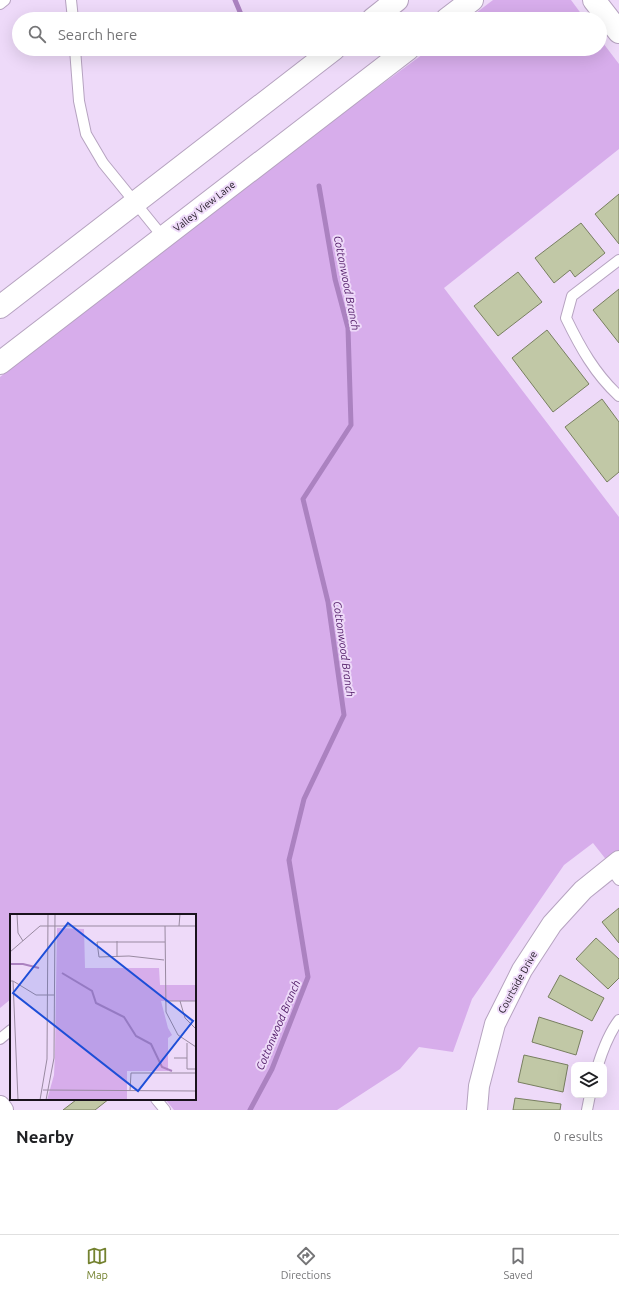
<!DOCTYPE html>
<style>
body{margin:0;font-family:Ubuntu,sans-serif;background:#f6f6f6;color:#202124}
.controls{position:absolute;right:12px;bottom:12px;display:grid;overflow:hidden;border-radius:8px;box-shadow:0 4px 16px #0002}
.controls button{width:36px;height:36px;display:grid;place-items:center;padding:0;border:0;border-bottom:1px solid #e0e0e0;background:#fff;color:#202124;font:20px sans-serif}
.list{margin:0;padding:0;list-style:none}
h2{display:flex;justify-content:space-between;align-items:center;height:52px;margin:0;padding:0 16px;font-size:17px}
h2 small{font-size:13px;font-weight:400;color:#757577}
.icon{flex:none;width:22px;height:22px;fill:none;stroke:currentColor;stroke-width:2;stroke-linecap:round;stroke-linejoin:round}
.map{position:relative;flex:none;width:619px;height:1110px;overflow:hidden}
.search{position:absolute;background:#fff;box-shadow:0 4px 16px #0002;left:12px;right:12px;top:12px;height:44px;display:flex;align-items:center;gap:10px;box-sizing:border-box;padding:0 14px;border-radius:22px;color:#757577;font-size:15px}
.sheet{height:124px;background:#fff}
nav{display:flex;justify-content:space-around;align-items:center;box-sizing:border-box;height:56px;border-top:1px solid #e0e0e0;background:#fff;font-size:11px;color:#757577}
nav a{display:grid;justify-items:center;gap:2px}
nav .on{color:#748230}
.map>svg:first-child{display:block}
.green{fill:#d7adeb}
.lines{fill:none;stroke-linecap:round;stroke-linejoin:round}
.stream{stroke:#ab82c0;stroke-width:5}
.building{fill:#c1c8a6;stroke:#787f60}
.service-casing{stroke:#b6a3c0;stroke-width:12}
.minor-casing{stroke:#b6a3c0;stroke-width:22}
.tertiary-casing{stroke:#b6a3c0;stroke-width:24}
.secondary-casing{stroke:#b6a3c0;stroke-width:24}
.service{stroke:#fff;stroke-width:10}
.minor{stroke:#fff;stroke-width:20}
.tertiary{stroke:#fff;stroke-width:22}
.secondary{stroke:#fff;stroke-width:22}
.labels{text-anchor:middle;stroke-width:4;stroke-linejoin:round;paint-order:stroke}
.street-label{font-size:10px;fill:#1a131d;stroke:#eedaf9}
.water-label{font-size:11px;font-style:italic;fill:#501b66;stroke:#eedaf9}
.inset-river{fill:none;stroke:#ab82c0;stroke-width:2}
.inset-road{fill:none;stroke:#998aa1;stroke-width:1}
.view{fill:#1d4ed8;fill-opacity:0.15;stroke:#1d4ed8;stroke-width:2}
.inset-edge{fill:none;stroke:#1a131d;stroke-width:2}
</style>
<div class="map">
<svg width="619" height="1110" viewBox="0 0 619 1110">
<rect width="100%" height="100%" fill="#eedaf9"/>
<g class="green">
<path d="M 493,0 L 571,0 L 585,19 L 468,19 Z"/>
<path d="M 600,39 L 619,64 L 619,149 L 444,288 L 619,517 L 619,876 L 593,843 L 564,865 L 472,999 L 453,1052 L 419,1047 L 400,1069 L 337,1110 L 174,1110 L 165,1099 L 195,1099 L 195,915 L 11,915 L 11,999 L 0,1008 L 0,377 L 254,178 L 430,49 L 600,49 Z"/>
</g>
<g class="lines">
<g class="stream">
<path d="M 235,0 L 243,19"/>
<path d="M 250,1110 L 272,1069 L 308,977 L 289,860 L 304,799 L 344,715 L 328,602 L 303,499 L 351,425 L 348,328 L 335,279 L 319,186"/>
</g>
</g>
<g class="building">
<path d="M 619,194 L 619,244 L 595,214 Z"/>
<path d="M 581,223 L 605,253 L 575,277 L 570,270 L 554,283 L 535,258 Z"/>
<path d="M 518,272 L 542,302 L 498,336 L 474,306 Z"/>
<path d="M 619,289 L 619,343 L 593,310 Z"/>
<path d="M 547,330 L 589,384 L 553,412 L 512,358 Z"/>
<path d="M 602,399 L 619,422 L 619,472 L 607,482 L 565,427 Z"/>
<path d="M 619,908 L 619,943 L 602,922 Z"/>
<path d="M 596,938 L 619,959 L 619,978 L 608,989 L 576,959 Z"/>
<path d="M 560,975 L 604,998 L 592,1021 L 548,997 Z"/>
<path d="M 539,1017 L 583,1031 L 576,1055 L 532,1042 Z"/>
<path d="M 524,1055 L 568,1065 L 563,1092 L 518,1082 Z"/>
<path d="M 515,1098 L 561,1104 L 560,1110 L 513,1110 Z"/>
<path d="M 75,1099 L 109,1099 L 95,1110 L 63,1110 L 76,1100 Z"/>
</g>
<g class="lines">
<defs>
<g id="service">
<path d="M 71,0 L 73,19"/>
<path d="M 0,4 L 5,0"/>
<path d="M 75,49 L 79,101 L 86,134 L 103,163 L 163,237"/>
<path d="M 619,260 L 572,296 L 566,318 C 580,347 595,374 619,396"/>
<path d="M 610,868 L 619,880"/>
<path d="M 0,1039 L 11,1030"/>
<path d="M 598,1065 C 603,1049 609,1033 619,1020"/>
<path d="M 156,1099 L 165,1110"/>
<path d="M 587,1110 L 590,1095"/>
</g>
<g id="minor">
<path d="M 0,1106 L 3,1110"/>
<path d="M 477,1110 L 479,1086 L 495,1024 L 522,970 L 552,924 L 583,890 L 619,861"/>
</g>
<path id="tertiary" d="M 594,0 L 619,32"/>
<g id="secondary">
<path d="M 373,19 L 397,0"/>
<path d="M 447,19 L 472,0"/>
<path d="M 0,307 L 334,49"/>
<path d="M 0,363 L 408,49"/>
</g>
</defs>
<use href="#service" class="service-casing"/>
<use href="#minor" class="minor-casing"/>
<use href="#tertiary" class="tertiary-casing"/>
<use href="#secondary" class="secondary-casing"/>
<use href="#service" class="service"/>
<use href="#minor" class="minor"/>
<use href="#tertiary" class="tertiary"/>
<use href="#secondary" class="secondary"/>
</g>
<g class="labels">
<g class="street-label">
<text transform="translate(204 206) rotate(-38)" y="4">Valley View Lane</text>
<text transform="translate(517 982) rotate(-61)" y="4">Courtside Drive</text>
</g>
<g class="water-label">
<text transform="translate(347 283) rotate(79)" y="4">Cottonwood Branch</text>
<text transform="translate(344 649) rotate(82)" y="4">Cottonwood Branch</text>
<text transform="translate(278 1025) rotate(-67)" y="4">Cottonwood Branch</text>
</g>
</g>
<g transform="translate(10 914)">
<rect width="186" height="186" fill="#eedaf9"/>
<path d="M 47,14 L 74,15 L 75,54 L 149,54 L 150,71 L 186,71 L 186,87 L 151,87 L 158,114 L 162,121 L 158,124 L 158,157 L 117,157 L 117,186 L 37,186 L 44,161 L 45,140 Z" fill="#d7adeb"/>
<path class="inset-river" d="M 0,50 L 13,50 L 29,54M 52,59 L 82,77 L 86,89 L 114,103 L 126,122 L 141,130 L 152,153 L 162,157"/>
<path class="inset-road" d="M 7,0 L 8,19 L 13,27M 155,12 L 156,98 L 168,121 L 186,133M 169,12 L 170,0M 0,38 L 30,12 L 186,12M 107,43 L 107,27M 154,46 L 119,42 L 89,43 L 87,28 L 155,28M 0,67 L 3,67 L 8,186M 3,67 L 26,81 L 44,81M 155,87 L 170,87 L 175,104 L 186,115M 170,87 L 186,87M 177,129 L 177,155 L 186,155M 164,144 L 177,144M 33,176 L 186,177M 120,177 L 121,159 L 186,159M 30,186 L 37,145 L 38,0M 36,186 L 44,144 L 45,0"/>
<path class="view" d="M 58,9 L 183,107 L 128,177 L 3,79 Z"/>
<rect width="186" height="186" class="inset-edge"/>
</g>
</svg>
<div class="controls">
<button><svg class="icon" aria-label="layers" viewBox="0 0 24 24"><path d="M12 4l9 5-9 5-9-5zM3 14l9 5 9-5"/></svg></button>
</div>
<div class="search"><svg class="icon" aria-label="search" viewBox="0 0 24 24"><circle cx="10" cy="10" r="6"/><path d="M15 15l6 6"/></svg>Search here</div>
</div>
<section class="sheet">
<h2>Nearby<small>0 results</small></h2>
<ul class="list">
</ul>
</section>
<nav>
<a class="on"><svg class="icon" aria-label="map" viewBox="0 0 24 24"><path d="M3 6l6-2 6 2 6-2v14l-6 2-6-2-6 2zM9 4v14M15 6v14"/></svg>Map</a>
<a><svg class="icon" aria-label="directions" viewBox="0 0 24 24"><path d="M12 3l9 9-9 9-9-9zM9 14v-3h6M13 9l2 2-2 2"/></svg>Directions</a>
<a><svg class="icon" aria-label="saved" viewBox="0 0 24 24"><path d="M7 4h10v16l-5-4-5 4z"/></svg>Saved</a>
</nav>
